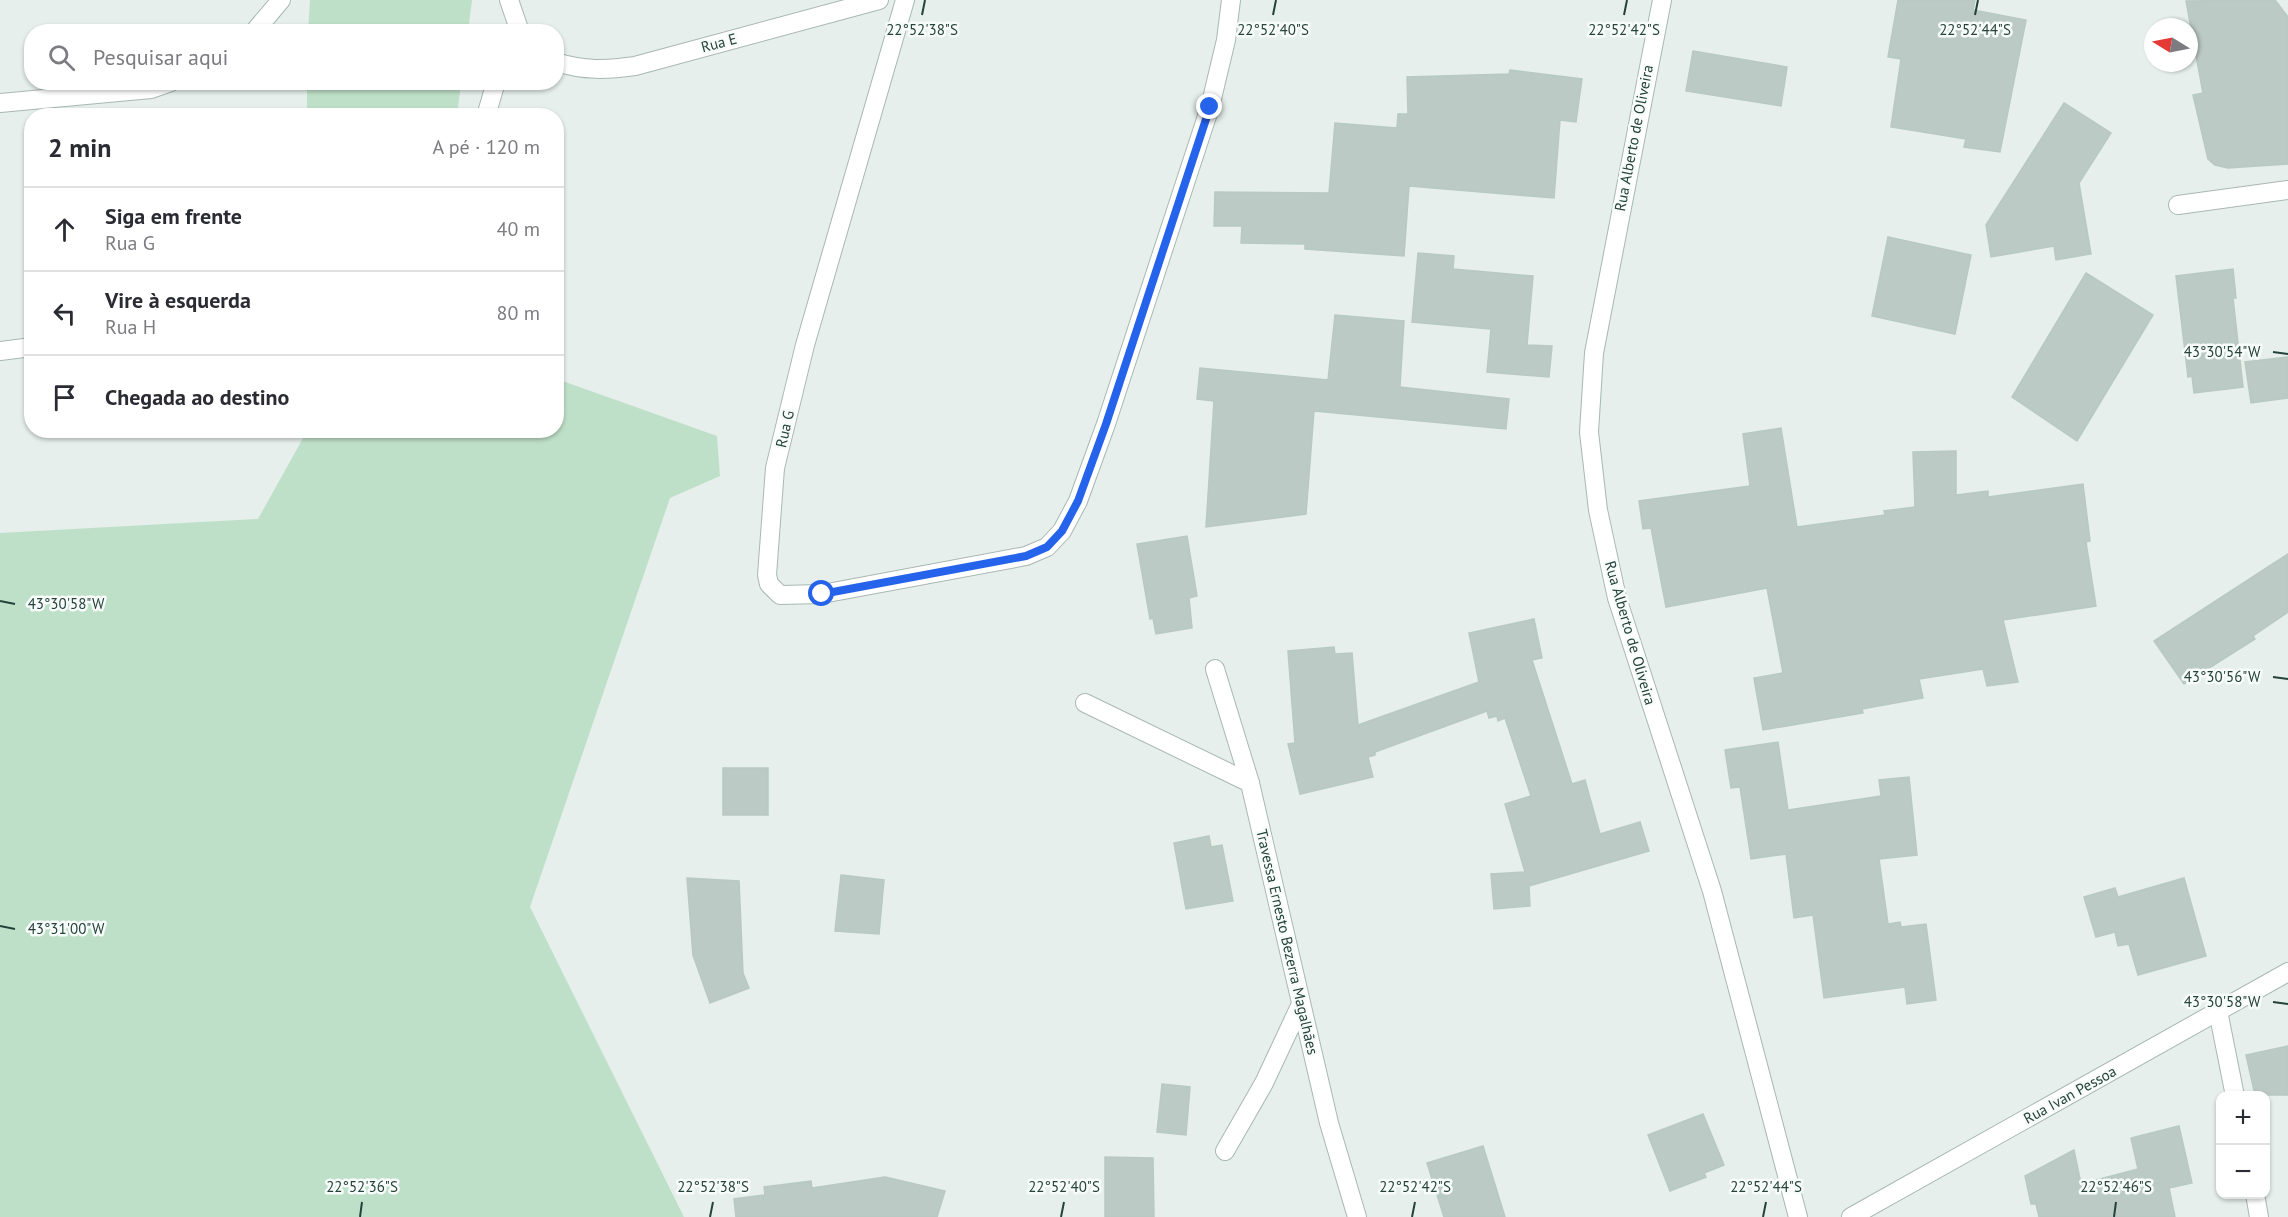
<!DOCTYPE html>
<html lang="pt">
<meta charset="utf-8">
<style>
body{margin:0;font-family:"PT Sans",sans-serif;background:#f7f7f7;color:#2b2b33}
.controls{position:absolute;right:18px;bottom:18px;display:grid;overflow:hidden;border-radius:12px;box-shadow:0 2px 4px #0004}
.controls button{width:54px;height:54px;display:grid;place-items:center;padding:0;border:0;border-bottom:2px solid #e1e1e2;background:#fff;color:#2b2b33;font:30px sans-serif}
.compass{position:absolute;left:2144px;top:18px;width:54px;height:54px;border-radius:50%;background:#fff;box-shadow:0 2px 4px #0004;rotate:280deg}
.stop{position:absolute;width:18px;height:18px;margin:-14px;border:4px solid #2563eb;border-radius:50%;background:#fff}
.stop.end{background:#2563eb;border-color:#fff;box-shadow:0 2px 6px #0008}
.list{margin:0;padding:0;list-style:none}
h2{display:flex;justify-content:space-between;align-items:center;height:78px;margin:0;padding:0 24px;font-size:26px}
h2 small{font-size:20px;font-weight:400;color:#7c7c81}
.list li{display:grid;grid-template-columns:39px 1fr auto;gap:18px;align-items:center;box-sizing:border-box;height:84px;padding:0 24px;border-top:2px solid #e1e1e2}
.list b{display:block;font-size:22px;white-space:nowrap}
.list p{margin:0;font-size:20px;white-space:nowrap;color:#7c7c81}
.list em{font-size:20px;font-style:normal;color:#7c7c81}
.icon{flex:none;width:33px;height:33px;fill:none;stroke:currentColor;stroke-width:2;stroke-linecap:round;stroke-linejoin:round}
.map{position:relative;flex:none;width:2288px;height:1217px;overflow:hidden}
.search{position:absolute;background:#fff;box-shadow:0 2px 4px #0004;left:24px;top:24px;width:540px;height:66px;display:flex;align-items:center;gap:15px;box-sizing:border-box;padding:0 21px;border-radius:24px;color:#7c7c81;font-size:22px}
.panel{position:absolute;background:#fff;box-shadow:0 2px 4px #0004;left:24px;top:108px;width:540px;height:330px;border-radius:24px}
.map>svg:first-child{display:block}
.green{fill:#bfe0c8}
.building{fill:#bbcac4;stroke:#b8c9c2;stroke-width:1.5}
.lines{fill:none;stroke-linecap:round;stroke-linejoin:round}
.minor-casing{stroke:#a8b8b2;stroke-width:20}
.minor{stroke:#fff;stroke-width:18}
.route{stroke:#2563eb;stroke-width:8}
.ticks{fill:none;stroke:#24423a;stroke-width:2}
.labels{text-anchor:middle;stroke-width:5;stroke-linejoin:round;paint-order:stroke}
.street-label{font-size:15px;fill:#24423a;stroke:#f7fbf9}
.ticks-label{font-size:15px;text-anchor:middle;fill:#24423a;stroke:#f7fbf9;stroke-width:5;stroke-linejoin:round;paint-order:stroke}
</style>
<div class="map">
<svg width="2288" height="1217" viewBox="0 0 2288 1217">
<rect width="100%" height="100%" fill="#e6efeb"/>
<g class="green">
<path d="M 310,0 L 472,0 L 468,31 L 308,32 Z"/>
<path d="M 307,83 L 307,82 L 461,83 L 457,116 L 307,115 Z"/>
<path d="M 557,379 L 717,436 L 720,476 L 670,498 L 530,907 L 684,1217 L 0,1217 L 0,533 L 258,519 L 307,431 L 556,430 Z"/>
</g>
<g class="building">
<path d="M 1898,0 L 1975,0 L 1973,10 L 2026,20 L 2000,152 L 1964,147 L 1966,139 L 1891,127 L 1901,59 L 1888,57 Z"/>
<path d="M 2275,0 L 2288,17 L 2288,164 L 2228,168 L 2215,165 L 2208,159 L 2193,95 L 2203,93 L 2186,1 Z"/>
<path d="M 1693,51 L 1787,67 L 1781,106 L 1686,91 Z"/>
<path d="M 1510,70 L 1582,79 L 1576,122 L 1560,120 L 1554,198 L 1409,186 L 1404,256 L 1305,249 L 1305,244 L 1241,243 L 1242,226 L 1214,226 L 1215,192 L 1329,193 L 1335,123 L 1397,128 L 1398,114 L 1408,114 L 1407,77 L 1509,74 Z"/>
<path d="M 2064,103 L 2111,133 L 2079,183 L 2091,254 L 2056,260 L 2054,246 L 1991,257 L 1986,225 Z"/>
<path d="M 1888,237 L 1971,255 L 1955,334 L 1872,316 Z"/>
<path d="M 1418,253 L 1454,256 L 1453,269 L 1533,276 L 1527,345 L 1552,346 L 1549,377 L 1487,372 L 1491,329 L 1412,322 Z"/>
<path d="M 2233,269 L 2236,298 L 2233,298 L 2243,387 L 2194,393 L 2192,376 L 2188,377 L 2176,276 Z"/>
<path d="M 2086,273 L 2153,315 L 2077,441 L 2012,397 Z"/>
<path d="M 1335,315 L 1404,321 L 1400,387 L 1509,399 L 1506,429 L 1314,411 L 1306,514 L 1206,527 L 1214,401 L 1197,399 L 1200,368 L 1328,380 Z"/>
<path d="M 2288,357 L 2288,398 L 2251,403 L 2245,362 Z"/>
<path d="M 1781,428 L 1797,527 L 1885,515 L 1884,511 L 1915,507 L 1913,452 L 1956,451 L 1956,495 L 1988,491 L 1988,497 L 2083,484 L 2090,541 L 2086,542 L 2096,606 L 2003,620 L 2018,682 L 1987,686 L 1983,669 L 1919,679 L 1923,698 L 1862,709 L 1863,713 L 1763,730 L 1754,678 L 1783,673 L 1767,588 L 1666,607 L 1651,528 L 1643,529 L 1639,501 L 1750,486 L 1743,434 Z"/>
<path d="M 1187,536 L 1197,596 L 1189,598 L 1192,628 L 1156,634 L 1153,618 L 1150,619 L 1137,544 Z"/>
<path d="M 2288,554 L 2288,612 L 2253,636 L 2255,639 L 2184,684 L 2154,641 Z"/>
<path d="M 1534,619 L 1542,658 L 1532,660 L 1572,784 L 1585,780 L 1600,834 L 1640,822 L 1649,851 L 1529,886 L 1530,906 L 1494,909 L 1491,874 L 1525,872 L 1505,804 L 1531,796 L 1505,718 L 1498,721 L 1497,716 L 1489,718 L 1487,711 L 1375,752 L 1375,755 L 1368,757 L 1373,777 L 1300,794 L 1288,744 L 1295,743 L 1288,651 L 1334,647 L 1335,654 L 1352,653 L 1358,725 L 1479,682 L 1469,633 Z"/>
<path d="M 1778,742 L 1788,810 L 1881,796 L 1879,780 L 1909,777 L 1917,855 L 1879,859 L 1888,924 L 1900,922 L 1901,927 L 1926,924 L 1936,1000 L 1907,1004 L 1905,987 L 1824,998 L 1813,915 L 1794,918 L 1786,854 L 1751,859 L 1740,787 L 1731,788 L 1725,750 Z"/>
<rect x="723" y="768" width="45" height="47"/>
<path d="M 1209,836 L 1211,847 L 1222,845 L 1233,901 L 1186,909 L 1174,843 Z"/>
<path d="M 841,875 L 884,880 L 879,934 L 835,931 Z"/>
<path d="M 687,878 L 739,881 L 743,973 L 749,988 L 710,1003 L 693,955 Z"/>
<path d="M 2184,878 L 2206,956 L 2138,975 L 2129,944 L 2118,946 L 2115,932 L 2096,937 L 2084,897 L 2115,888 L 2118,897 Z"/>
<path d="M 2288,1046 L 2288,1095 L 2255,1095 L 2246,1055 Z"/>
<path d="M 1162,1084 L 1190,1087 L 1186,1135 L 1157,1132 Z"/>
<path d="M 1703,1114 L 1724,1165 L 1704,1173 L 1706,1177 L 1670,1191 L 1648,1135 Z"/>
<path d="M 2179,1126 L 2192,1183 L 2169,1188 L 2175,1217 L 2039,1217 L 2036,1204 L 2031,1204 L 2025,1176 L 2074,1150 L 2081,1184 L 2138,1169 L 2131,1138 Z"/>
<path d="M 1483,1146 L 1505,1217 L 1444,1217 L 1427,1163 Z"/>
<path d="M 1105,1157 L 1153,1158 L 1154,1217 L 1105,1217 Z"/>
<path d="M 885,1177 L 945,1191 L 937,1217 L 736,1217 L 734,1199 L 765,1195 L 764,1187 L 811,1181 L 812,1188 Z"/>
</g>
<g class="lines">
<defs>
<g id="minor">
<path d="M 509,0 L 520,32"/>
<path d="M 905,0 L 805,345 L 775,468 L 767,575 L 769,584 L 780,595 L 822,594 L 1026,556 L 1047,547 L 1062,531 L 1078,501 L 1106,424 L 1210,107 L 1226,40 L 1231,0"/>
<path d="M 1662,0 L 1594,353 L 1589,432 L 1598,510 L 1617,598 L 1712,891 L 1798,1217"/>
<path d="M 254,32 L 281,0"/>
<path d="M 556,62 C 584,71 607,70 635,66 L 879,0"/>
<path d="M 0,103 L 151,89 L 171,82"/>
<path d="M 486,116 L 496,82"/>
<path d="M 2178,205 L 2288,190"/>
<path d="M 0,351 L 32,347"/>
<path d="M 1215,669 L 1250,783 L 1329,1123 L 1357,1217"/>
<path d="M 1085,703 L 1250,783"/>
<path d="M 2218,1011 L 2235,1096"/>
<path d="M 1225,1151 L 1264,1083 L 1301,1004"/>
<path d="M 2255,1194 L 2259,1217"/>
<path d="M 1851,1217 L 2288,972"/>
</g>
</defs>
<use href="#minor" class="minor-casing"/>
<use href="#minor" class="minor"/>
</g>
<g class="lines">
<path class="route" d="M 822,594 L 1026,556 L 1047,547 L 1062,531 L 1078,501 L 1106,424 L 1210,107"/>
</g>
<path class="ticks" d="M 922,15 L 925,0M 1273,15 L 1276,0M 1624,15 L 1627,0M 1975,15 L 1978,0M 2273,352 L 2288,354M 0,601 L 15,604M 2273,677 L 2288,679M 0,926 L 15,929M 2273,1002 L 2288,1004M 360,1217 L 362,1202M 710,1217 L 713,1202M 1061,1217 L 1064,1202M 1412,1217 L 1415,1202M 1763,1217 L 1766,1202M 2114,1217 L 2116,1202"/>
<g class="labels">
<g class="street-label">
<text transform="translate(719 43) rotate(-15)" y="5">Rua E</text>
<text transform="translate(1634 138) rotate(-79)" y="5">Rua Alberto de Oliveira</text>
<text transform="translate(785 429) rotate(-77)" y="5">Rua G</text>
<text transform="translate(1630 633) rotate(74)" y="5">Rua Alberto de Oliveira</text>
<text transform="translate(1287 942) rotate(77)" y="5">Travessa Ernesto Bezerra Magalhães</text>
<text transform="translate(2070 1095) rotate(-29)" y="5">Rua Ivan Pessoa</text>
</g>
</g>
<g class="ticks-label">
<text x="922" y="35">22°52'38"S</text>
<text x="1273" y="35">22°52'40"S</text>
<text x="1624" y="35">22°52'42"S</text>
<text x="1975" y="35">22°52'44"S</text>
<text x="2222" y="357">43°30'54"W</text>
<text x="66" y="609">43°30'58"W</text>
<text x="2222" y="682">43°30'56"W</text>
<text x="66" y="934">43°31'00"W</text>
<text x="2222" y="1007">43°30'58"W</text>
<text x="362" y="1192">22°52'36"S</text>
<text x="713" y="1192">22°52'38"S</text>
<text x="1064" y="1192">22°52'40"S</text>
<text x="1415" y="1192">22°52'42"S</text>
<text x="1766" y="1192">22°52'44"S</text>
<text x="2116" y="1192">22°52'46"S</text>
</g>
</svg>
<div class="controls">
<button>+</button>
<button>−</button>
</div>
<svg class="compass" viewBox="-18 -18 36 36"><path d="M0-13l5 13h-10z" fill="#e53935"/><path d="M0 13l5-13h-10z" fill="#7c7c81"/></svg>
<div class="stop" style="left:822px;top:594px"></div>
<div class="stop end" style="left:1210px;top:107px"></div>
<div class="search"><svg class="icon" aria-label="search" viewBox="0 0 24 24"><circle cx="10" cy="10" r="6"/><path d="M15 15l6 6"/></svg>Pesquisar aqui</div>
<section class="panel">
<h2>2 min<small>A pé · 120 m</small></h2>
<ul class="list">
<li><svg class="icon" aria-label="ahead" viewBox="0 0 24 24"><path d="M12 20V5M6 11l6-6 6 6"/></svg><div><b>Siga em frente</b><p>Rua G</p></div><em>40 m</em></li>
<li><svg class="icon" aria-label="left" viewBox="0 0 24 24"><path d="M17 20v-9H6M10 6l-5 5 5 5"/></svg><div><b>Vire à esquerda</b><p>Rua H</p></div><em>80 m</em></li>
<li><svg class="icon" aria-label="arrive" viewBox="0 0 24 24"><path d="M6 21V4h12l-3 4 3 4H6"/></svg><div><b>Chegada ao destino</b></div></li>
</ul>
</section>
</div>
